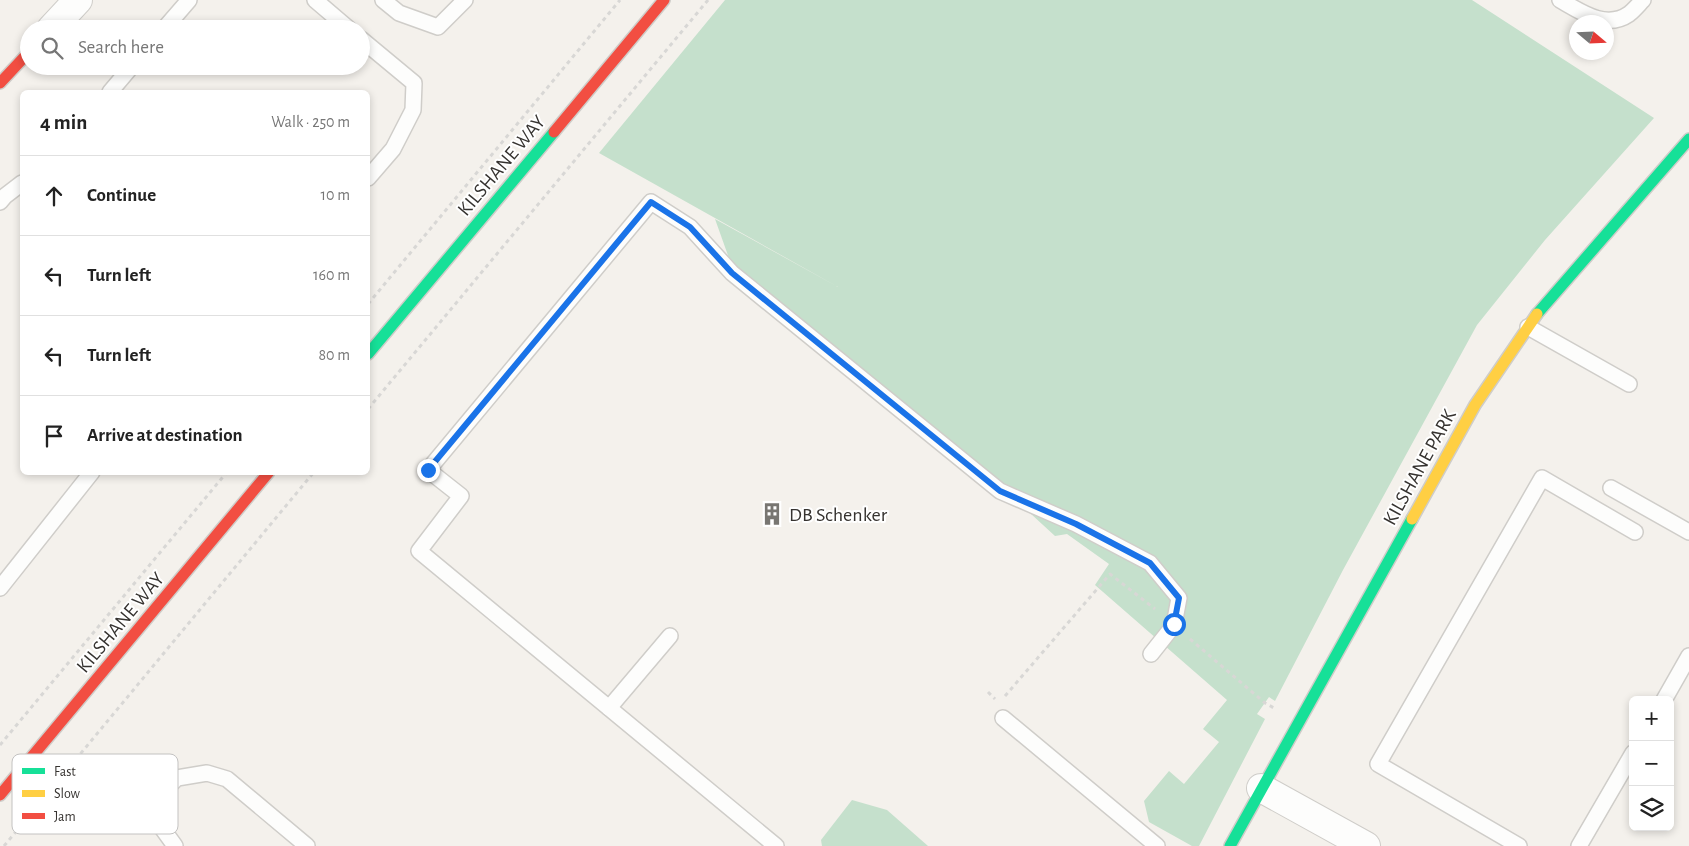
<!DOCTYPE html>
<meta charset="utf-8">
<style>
body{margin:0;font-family:"Alegreya Sans",sans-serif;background:#f2f2f2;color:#222}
.controls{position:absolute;right:15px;bottom:15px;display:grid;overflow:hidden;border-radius:8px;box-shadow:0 2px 8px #0003}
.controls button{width:45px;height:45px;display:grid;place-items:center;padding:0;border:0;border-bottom:1px solid #e0e0e0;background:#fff;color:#222;font:25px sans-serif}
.compass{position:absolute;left:1569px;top:15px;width:45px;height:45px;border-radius:50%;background:#fff;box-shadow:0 2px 8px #0003;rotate:109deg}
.stop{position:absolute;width:15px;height:15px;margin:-11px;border:4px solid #1a73e8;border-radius:50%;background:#fff}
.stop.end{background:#1a73e8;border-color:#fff;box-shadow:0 1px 5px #0008}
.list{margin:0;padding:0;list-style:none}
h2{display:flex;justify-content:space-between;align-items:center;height:65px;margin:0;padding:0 20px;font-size:21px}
h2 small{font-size:16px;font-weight:400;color:#767676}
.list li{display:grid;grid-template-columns:32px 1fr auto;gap:15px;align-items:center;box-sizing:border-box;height:80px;padding:0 20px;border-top:1px solid #e0e0e0}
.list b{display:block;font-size:19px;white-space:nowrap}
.list em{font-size:16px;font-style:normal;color:#767676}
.icon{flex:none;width:28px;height:28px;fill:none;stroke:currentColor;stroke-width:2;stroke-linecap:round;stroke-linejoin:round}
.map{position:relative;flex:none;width:1689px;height:846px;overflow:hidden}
.search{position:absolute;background:#fff;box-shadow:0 2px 8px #0003;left:20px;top:20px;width:350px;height:55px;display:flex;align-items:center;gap:12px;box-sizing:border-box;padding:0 18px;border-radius:28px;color:#767676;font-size:19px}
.panel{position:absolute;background:#fff;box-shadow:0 2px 8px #0003;left:20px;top:90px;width:350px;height:385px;border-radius:8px}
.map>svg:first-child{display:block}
.green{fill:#c5e0cc}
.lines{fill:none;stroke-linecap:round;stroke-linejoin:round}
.lane-casing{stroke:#cfcdc9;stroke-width:18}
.street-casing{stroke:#cfcdc9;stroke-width:30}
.fast-casing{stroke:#cfcdc9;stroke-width:14}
.slow-casing{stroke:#cfcdc9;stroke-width:14}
.jam-casing{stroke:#cfcdc9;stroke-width:14}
.path{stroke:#d8d7d5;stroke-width:3;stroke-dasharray:4 4;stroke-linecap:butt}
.lane{stroke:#fdfdfc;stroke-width:15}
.street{stroke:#fdfdfc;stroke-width:28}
.fast{stroke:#16e098;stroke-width:11}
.slow{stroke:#ffcf43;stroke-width:11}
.jam{stroke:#f24e42;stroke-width:11}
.route{stroke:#1a73e8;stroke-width:6}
.labels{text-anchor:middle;stroke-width:4;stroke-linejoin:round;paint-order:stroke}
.street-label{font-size:20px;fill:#363330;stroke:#fff}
.poi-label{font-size:20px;fill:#363330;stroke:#fff;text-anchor:start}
.key{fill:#fff;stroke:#c3c2c1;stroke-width:1}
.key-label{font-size:14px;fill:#363330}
</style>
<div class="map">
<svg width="1689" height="846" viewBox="0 0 1689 846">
<rect width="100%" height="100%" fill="#f4f1ec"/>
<g class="green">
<path d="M 725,0 L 1472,0 L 1654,118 L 1545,240 L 1477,325 L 1343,570 L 1275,701 L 1269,697 L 1257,714 L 1265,719 L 1199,846 L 1192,846 L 1149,822 L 1144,801 L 1169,771 L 1184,784 L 1219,742 L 1203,729 L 1227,700 L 1095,585 L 1109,564 L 1067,534 L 1055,536 L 970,458 L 730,261 L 715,219 L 838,287 L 599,153 Z"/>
<path d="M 852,800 L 887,810 L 928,846 L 822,846 L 821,840 Z"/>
</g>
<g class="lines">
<defs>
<g id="lane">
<path d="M 315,0 L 349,29"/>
<path d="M 383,0 L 399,13 L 438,27 L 465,0"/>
<path d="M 1560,0 C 1581,12 1606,30 1629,14 C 1634,10 1639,4 1643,0"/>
<path d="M 164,29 L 189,0"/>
<path d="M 361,39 L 414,83 L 413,110 L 393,149 L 368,178"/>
<path d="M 110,92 L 132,66"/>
<path d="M 0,202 L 5,196 L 22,183"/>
<path d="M 1528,327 L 1629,384"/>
<path d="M 1611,488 L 1689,532"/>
<path d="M 0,588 L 92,472"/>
<path d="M 1664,700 L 1689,656"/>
<path d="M 609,708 L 670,636"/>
<path d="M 1003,718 L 1157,846"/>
<path d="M 175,846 L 157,821 L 160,795 L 177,778 L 207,773 L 227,779 L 307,846"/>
<path d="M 776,846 L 419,551 L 461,496 L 428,470 L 651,202 L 690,227 L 732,273 L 1000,491 L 1076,524 L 1150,563 L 1179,598 L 1174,625 L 1151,654"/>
<path d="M 1519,846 L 1378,764 L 1542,478 L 1635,532"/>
<path d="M 1579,846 L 1633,753"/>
</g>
<g id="street">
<path d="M 51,29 L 78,0"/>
<path d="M 1261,788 L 1366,846"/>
</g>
<g id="fast">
<path d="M 1537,314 L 1689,139"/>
<path d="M 368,354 L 554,132"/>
<path d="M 1230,846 L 1412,519"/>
</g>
<path id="slow" d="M 1412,519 L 1475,405 L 1537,314"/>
<g id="jam">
<path d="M 0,83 L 29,52"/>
<path d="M 554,132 L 664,0"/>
<path d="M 0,795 L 269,472"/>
</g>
</defs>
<use href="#lane" class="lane-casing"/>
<use href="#street" class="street-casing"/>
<use href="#fast" class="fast-casing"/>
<use href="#slow" class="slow-casing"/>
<use href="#jam" class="jam-casing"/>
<g class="path">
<path d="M 368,304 L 620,0"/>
<path d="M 368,409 L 708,0"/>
<path d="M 1190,639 L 1265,703 L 1274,708"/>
<path d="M 988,692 L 995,699"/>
<path d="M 1005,696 L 1110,574 L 1155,609"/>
<path d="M 0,745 L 227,472"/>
<path d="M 4,846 L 314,472"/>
</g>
<use href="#lane" class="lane"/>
<use href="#street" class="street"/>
<use href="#fast" class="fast"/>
<use href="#slow" class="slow"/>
<use href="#jam" class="jam"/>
</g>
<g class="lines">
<path class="route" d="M 428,470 L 651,202 L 690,227 L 732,273 L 1000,491 L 1076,524 L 1150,563 L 1179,598 L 1174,624"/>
</g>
<defs>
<symbol id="building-bare" viewBox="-9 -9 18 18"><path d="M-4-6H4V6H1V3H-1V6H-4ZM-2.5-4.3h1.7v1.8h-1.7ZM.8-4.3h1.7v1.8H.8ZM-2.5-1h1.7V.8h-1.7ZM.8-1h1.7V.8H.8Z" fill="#787672" stroke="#fff" stroke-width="2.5" paint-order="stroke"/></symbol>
</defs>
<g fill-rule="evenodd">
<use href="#building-bare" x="756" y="498" width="32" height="32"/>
</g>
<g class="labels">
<g class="street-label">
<text transform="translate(501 165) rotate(-50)" y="7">KILSHANE WAY</text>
<text transform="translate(1419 467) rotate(-61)" y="7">KILSHANE PARK</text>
<text transform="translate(120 622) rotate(-50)" y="7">KILSHANE WAY</text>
</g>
<g class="poi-label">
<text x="789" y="521">DB Schenker</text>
</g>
</g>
<rect x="12" y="754" width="166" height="80" rx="8" class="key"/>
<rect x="22" y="768" width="23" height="6" fill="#16e098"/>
<rect x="22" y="790" width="23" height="7" fill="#ffcf43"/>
<rect x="22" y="813" width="23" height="6" fill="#f24e42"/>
<g class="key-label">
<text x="54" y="776">Fast</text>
<text x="54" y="798">Slow</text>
<text x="54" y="821">Jam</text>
</g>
</svg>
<div class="controls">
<button>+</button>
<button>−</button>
<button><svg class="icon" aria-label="layers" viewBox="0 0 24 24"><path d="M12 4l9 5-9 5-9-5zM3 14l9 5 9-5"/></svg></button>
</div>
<svg class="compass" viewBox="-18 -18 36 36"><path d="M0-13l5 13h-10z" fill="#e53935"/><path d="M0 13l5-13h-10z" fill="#767676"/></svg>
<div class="stop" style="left:1174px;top:624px"></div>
<div class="stop end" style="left:428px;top:470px"></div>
<div class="search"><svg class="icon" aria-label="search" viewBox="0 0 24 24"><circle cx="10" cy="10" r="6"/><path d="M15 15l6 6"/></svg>Search here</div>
<section class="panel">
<h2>4 min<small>Walk · 250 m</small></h2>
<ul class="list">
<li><svg class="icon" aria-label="ahead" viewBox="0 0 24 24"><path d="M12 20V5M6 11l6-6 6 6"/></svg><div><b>Continue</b></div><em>10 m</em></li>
<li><svg class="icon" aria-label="left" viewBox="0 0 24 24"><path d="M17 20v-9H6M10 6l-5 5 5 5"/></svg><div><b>Turn left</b></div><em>160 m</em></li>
<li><svg class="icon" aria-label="left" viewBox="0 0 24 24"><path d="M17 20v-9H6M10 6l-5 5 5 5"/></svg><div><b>Turn left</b></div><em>80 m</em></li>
<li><svg class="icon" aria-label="arrive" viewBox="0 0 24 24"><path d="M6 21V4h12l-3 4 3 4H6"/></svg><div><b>Arrive at destination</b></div></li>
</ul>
</section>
</div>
